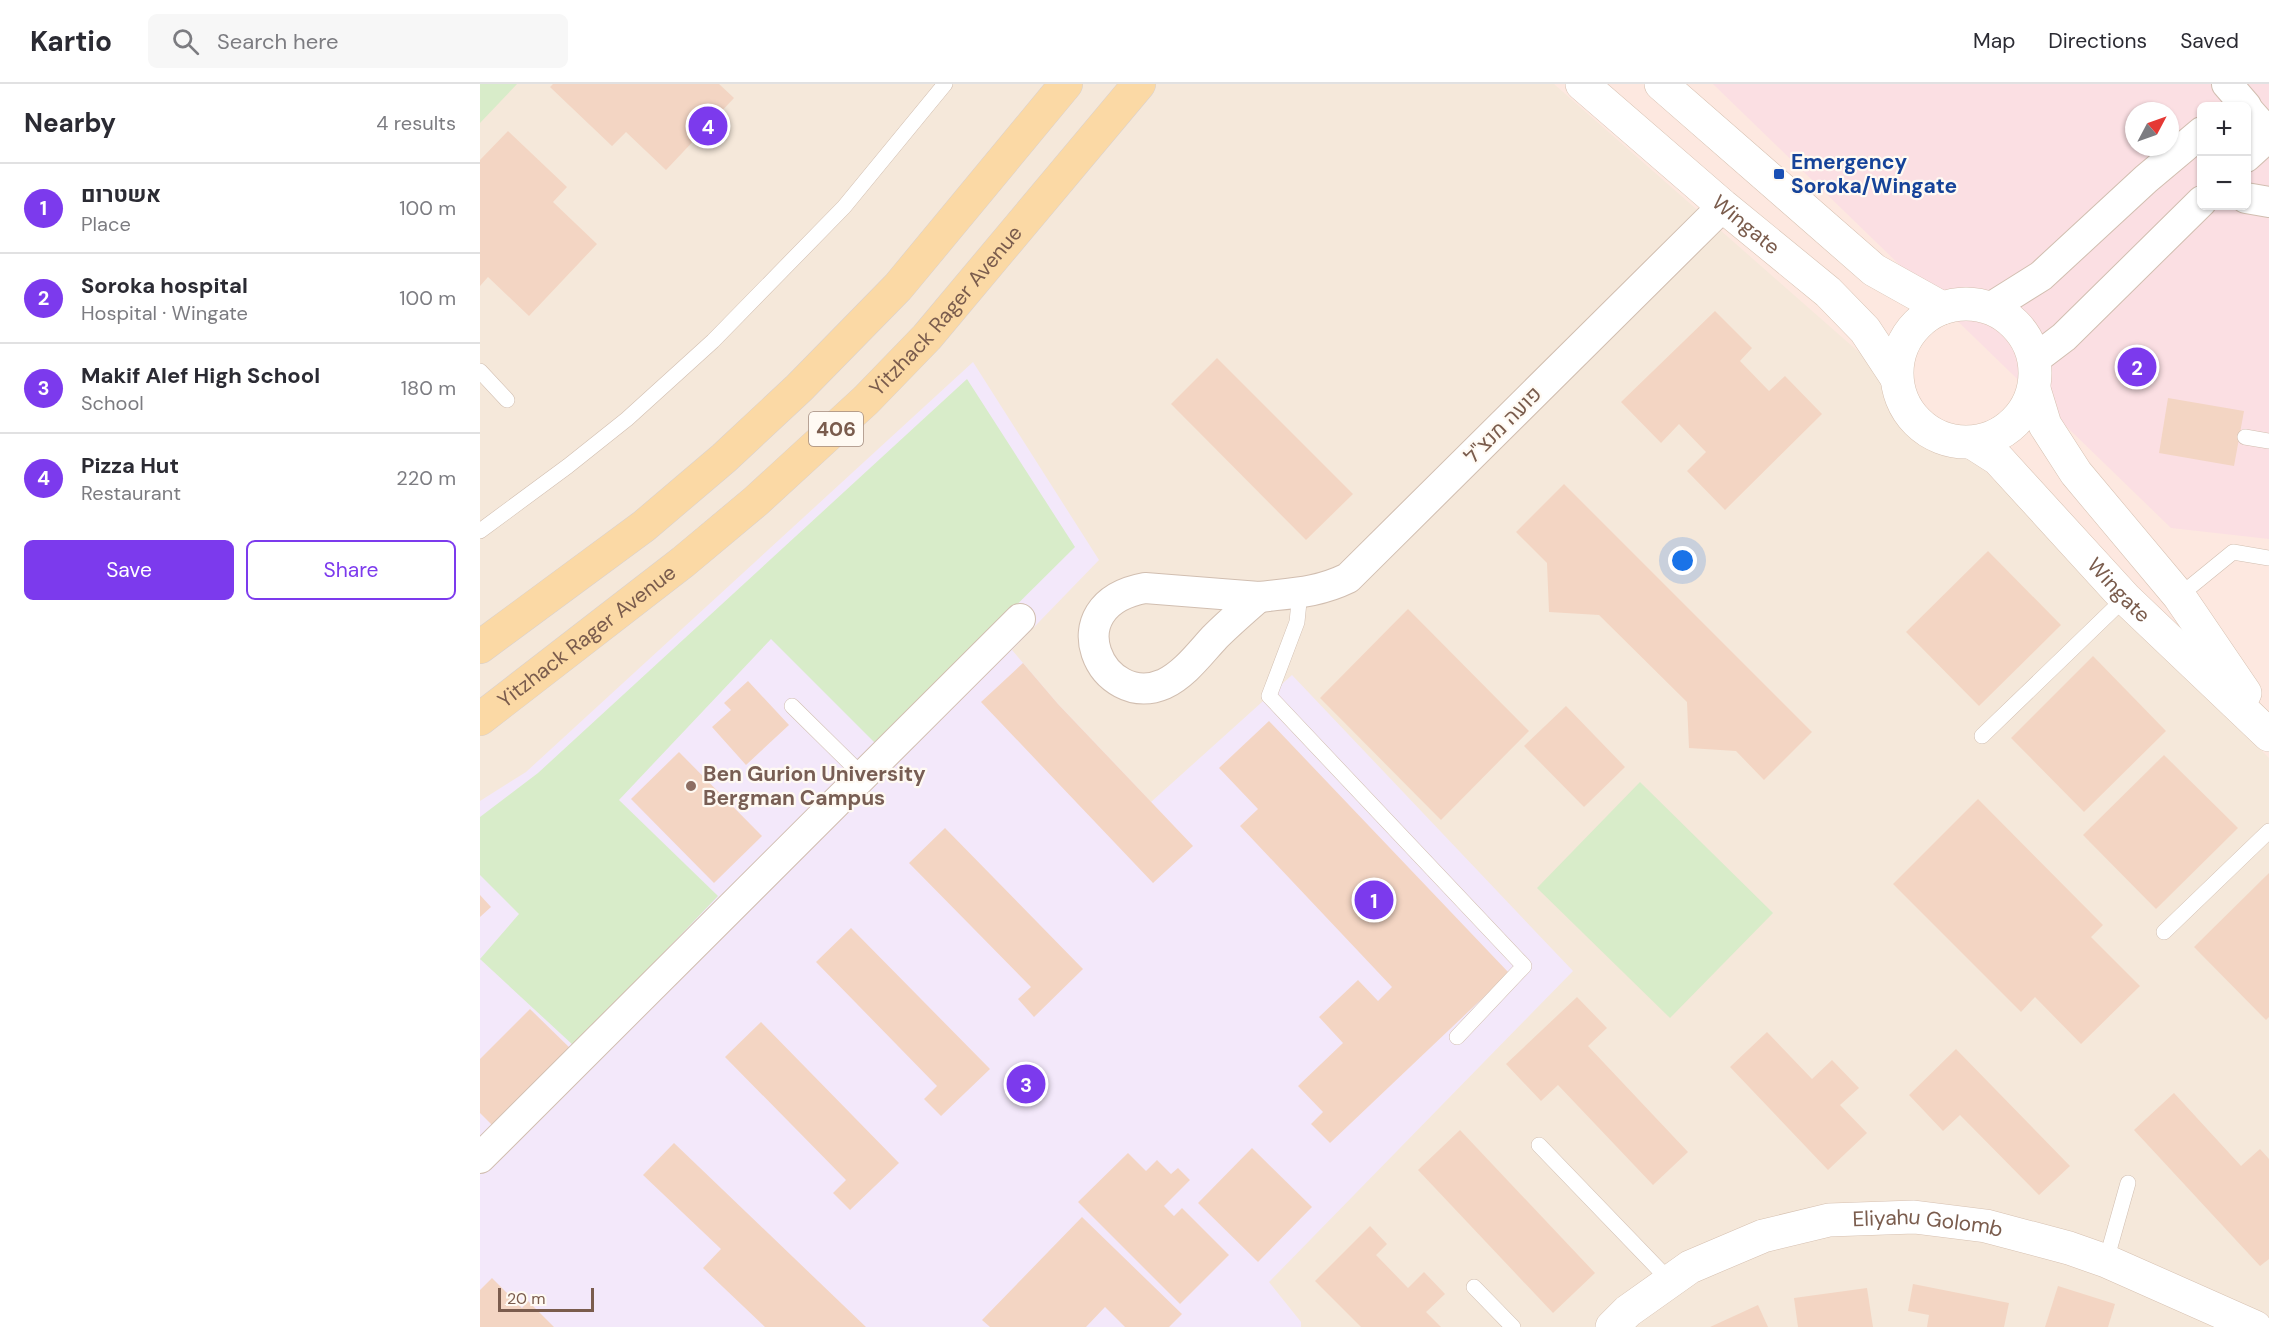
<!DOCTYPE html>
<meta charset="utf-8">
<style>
body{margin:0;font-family:"DM Sans",Heebo,sans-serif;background:#f7f7f7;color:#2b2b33}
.controls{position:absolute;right:18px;top:18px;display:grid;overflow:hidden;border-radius:9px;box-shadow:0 2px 4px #0004}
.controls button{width:54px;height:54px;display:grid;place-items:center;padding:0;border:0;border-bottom:2px solid #e1e1e2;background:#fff;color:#2b2b33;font:30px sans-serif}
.compass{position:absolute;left:1645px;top:18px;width:54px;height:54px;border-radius:50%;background:#fff;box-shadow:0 2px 4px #0004;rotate:49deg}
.scale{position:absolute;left:18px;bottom:15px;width:96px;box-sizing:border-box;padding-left:6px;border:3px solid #7a5c4d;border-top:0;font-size:16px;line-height:21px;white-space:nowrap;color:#7a5c4d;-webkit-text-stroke:4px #fffaf3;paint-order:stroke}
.you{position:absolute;left:1203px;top:477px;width:21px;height:21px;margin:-15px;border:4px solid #fff;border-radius:50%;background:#1a73e8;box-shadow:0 0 0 9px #1a73e833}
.badge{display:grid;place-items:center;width:39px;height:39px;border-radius:50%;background:#7c3aed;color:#fff;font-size:20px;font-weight:700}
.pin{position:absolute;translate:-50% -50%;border:3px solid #fff;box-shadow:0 2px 6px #0006}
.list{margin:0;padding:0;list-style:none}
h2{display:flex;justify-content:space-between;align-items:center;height:78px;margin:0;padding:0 24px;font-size:26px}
h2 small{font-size:20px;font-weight:400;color:#7c7c81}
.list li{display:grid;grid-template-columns:39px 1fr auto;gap:18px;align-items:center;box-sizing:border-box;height:90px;padding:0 24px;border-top:2px solid #e1e1e2}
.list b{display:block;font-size:22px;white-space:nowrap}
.list p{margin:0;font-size:20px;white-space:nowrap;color:#7c7c81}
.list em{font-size:20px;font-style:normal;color:#7c7c81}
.actions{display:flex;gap:12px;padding:18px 24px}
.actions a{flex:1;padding:14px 0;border:2px solid #7c3aed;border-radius:9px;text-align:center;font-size:21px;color:#7c3aed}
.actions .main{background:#7c3aed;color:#fff}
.icon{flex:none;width:33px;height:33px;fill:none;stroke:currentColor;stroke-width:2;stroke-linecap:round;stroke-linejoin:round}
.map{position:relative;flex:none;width:1789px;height:1243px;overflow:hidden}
header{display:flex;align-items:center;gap:36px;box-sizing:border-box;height:84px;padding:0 30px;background:#fff;border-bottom:2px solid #e1e1e2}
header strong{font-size:28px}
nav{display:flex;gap:33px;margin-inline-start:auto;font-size:21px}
.search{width:420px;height:54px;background:#f7f7f7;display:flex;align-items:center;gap:15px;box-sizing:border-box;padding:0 21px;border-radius:9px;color:#7c7c81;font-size:22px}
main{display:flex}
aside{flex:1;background:#fff}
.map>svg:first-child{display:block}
.residential{fill:#f5e8da;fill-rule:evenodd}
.commercial{fill:#fde8e0;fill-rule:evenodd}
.education{fill:#f3e8fa}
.medical{fill:#fbdfe3;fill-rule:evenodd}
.green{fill:#d8ecc9}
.building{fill:#f3d5c3}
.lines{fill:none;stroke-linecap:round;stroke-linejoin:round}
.lane-casing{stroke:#d1beb0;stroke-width:16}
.street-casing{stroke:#d1beb0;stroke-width:32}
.secondary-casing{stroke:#d6c0b0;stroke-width:34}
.primary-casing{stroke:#dad1cd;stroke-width:34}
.lane{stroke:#fff;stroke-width:15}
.street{stroke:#fff;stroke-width:30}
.secondary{stroke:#fff;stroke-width:33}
.primary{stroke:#fbd9a5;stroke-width:33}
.transit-dot{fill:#1a4fb4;stroke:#fffaf3;stroke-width:2}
.education-dot{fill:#8d6e63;stroke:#fffaf3;stroke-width:2}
.labels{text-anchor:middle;stroke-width:4.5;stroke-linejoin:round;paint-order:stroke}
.shield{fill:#fffaf3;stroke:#a28b7f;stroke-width:1.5}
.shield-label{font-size:20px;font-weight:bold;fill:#7a5c4d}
.transit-label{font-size:21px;font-weight:bold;fill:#164399;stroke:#fffaf3;text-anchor:start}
.street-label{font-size:21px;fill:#7a5c4d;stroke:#fffaf3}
.education-label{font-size:21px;font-weight:bold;fill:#785e54;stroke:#fffaf3;text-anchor:start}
</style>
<header>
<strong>Kartio</strong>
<div class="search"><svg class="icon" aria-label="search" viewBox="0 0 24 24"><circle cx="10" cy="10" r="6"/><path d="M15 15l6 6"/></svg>Search here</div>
<nav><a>Map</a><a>Directions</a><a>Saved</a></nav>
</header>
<main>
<aside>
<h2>Nearby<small>4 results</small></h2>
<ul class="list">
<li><span class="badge">1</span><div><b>אשטרום</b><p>Place</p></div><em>100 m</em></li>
<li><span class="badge">2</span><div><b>Soroka hospital</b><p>Hospital · Wingate</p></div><em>100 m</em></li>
<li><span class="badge">3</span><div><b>Makif Alef High School</b><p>School</p></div><em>180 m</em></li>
<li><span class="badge">4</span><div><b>Pizza Hut</b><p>Restaurant</p></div><em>220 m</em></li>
</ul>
<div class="actions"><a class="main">Save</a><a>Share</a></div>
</aside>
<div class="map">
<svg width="1789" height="1243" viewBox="0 0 1789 1243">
<rect width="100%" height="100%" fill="#fdf6ec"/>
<path class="residential" d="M 0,0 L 1789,0 L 1789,1243 L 0,1243 ZM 1722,22 L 1766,22 L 1766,122 L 1722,122 ZM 1654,27 L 1690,27 L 1690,63 L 1654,63 Z"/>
<path class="commercial" d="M 1074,0 L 1789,0 L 1789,674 L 1446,327 ZM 1722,22 L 1766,22 L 1766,122 L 1722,122 ZM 1654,27 L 1690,27 L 1690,63 L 1654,63 Z"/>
<path class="education" d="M 493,278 L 619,476 L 532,566 L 578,620 L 671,718 L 812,591 L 1093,887 L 789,1198 L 821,1238 L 821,1243 L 0,1243 L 0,717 L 46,688 Z"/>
<path class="medical" d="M 1233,0 L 1789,0 L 1789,455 L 1691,444 ZM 1722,22 L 1766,22 L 1766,122 L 1722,122 ZM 1654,27 L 1690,27 L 1690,63 L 1654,63 Z"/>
<g class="green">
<path d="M 0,0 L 37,0 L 0,39 Z"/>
<path d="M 487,295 L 595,463 L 396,660 L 291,555 L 139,716 L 238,812 L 94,962 L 0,875 L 39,830 L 0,791 L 0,733 L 58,689 Z"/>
<path d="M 1160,698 L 1293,829 L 1190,934 L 1057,804 Z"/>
</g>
<g class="building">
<path d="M 73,0 L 239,0 L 254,14 L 186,86 L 146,48 L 132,62 L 70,3 Z"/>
<path d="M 28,47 L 87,103 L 73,118 L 117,160 L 49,232 L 8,193 L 0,202 L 0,76 Z"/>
<path d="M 1235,227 L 1272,264 L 1260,277 L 1289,307 L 1305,292 L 1342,330 L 1245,426 L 1207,387 L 1226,368 L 1199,340 L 1181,359 L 1141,318 Z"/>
<path d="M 737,274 L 873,410 L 826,456 L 691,320 Z"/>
<path d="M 1688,314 L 1764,327 L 1754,382 L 1679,369 Z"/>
<path d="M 1084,400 L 1332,648 L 1284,696 L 1256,667 L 1209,664 L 1207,618 L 1119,531 L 1069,528 L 1067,479 L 1036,448 Z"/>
<path d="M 1508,467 L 1581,541 L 1499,622 L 1426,548 Z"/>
<path d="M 928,525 L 1049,647 L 961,736 L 840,614 Z"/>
<path d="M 1613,572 L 1686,647 L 1604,728 L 1531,654 Z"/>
<path d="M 543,579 L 578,620 L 713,762 L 673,799 L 501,618 Z"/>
<path d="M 268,597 L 309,641 L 266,681 L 232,643 L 251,626 L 244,619 Z"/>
<path d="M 1086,622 L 1145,683 L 1104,723 L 1044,662 Z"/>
<path d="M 789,637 L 1029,889 L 850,1059 L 831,1040 L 843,1028 L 818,1002 L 863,959 L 839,933 L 878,896 L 898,917 L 912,903 L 760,742 L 778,725 L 739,684 Z"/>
<path d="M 199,668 L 282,752 L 234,799 L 151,715 Z"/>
<path d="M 1684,671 L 1758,744 L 1676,825 L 1603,751 Z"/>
<path d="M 1498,715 L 1623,841 L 1611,853 L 1660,902 L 1601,960 L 1555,913 L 1541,928 L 1413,800 Z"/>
<path d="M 465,744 L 603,885 L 554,933 L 538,915 L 551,903 L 429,779 Z"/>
<path d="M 1789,789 L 1789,933 L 1786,936 L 1714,863 Z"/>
<path d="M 0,811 L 11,823 L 0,833 Z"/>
<path d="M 371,844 L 510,985 L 461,1032 L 444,1015 L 457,1002 L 336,878 Z"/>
<path d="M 1097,913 L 1127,944 L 1108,962 L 1208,1068 L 1173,1101 L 1078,1001 L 1061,1017 L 1026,980 Z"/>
<path d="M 50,925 L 93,967 L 16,1045 L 0,1029 L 0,975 Z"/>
<path d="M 281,938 L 419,1079 L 370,1126 L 353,1109 L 366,1096 L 245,973 Z"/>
<path d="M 1287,948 L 1332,995 L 1352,976 L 1379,1004 L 1360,1021 L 1387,1049 L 1348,1086 L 1250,983 Z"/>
<path d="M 1476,965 L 1590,1082 L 1559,1111 L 1480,1031 L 1463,1047 L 1429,1011 Z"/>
<path d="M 1694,1009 L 1761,1082 L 1780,1065 L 1789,1075 L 1789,1175 L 1780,1182 L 1654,1046 Z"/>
<path d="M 980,1046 L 1115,1189 L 1073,1229 L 938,1086 Z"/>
<path d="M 194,1059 L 386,1243 L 285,1243 L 223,1184 L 241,1165 L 163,1091 Z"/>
<path d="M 772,1064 L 832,1123 L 778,1178 L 718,1119 Z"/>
<path d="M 648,1069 L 666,1087 L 677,1076 L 691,1090 L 698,1084 L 710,1096 L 684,1122 L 694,1132 L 702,1124 L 749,1171 L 700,1220 L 598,1118 Z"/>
<path d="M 602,1133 L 702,1230 L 689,1243 L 645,1243 L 625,1223 L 606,1243 L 510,1243 L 502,1236 Z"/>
<path d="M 890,1142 L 907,1160 L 896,1171 L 928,1204 L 944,1188 L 965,1210 L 946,1228 L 961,1243 L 881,1243 L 835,1197 Z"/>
<path d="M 12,1194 L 42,1224 L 48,1217 L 74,1243 L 0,1243 L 0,1206 Z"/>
<path d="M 1433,1200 L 1529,1219 L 1524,1243 L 1447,1243 L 1449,1231 L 1428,1227 Z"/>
<path d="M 1578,1202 L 1635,1220 L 1628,1243 L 1565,1243 Z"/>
<path d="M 1387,1204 L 1393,1243 L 1318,1243 L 1314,1214 Z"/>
<path d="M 1278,1221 L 1288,1243 L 1230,1243 Z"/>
</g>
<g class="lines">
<defs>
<g id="lane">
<path d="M 0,287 L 27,316"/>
<path d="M 1765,353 L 1789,357"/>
<path d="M 0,447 L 88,382 L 147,335 L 233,257 L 364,123 L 465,0"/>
<path d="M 820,508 L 817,538 L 789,612 L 1044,882 L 977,953"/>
<path d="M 1699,512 L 1753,468 L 1789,474"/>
<path d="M 312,622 L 383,692"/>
<path d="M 1502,652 L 1645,514"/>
<path d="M 1684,848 L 1789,747"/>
<path d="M 1059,1061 L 1190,1197"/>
<path d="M 1626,1177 L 1648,1099"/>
<path d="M 994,1203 L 1033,1243"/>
</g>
<g id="street">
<path d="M 1747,0 L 1766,22"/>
<path d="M 1766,24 L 1789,50"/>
<path d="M 1766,73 L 1789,52"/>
<path d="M 1766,114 L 1789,118"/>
<path d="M 1510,224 L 1561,192 L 1666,95 L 1722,48"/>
<path d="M 1555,275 L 1584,253 L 1722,117"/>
<path d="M 665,504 L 779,513 C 764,526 749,539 735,553 C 720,569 705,590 684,600 C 622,627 572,521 665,504 Z"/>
<path d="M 779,513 C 813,509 837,509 868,494 L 1243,122"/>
<path d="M 0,1074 L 540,535"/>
</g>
<g id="secondary">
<path id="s1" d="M 1102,0 L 1243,122 L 1348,208 L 1385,246 L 1416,293"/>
<path d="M 1181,0 L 1394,186 L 1462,224"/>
<circle cx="1486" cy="289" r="69"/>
<path d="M 1554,305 L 1565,341 L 1596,389 L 1699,512 L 1765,609"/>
<path id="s2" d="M 1493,359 L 1518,375 L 1645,514 L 1789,651"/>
<path id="s3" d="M 1132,1243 L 1148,1227 L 1210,1183 L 1283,1152 L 1349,1136 L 1434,1133 L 1506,1142 L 1589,1164 L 1626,1177 L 1775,1243"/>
</g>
<g id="primary">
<path d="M 0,563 L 164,442 L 244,374 L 319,304 L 418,203 L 586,0"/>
<path id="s4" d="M 0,635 L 203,478 L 276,417 L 386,316 L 447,253 L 659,0"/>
</g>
</defs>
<use href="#lane" class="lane-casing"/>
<use href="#street" class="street-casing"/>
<use href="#secondary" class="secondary-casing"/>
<use href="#primary" class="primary-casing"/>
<use href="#lane" class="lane"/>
<use href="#street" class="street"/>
<use href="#secondary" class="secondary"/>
<use href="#primary" class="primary"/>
</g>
<rect class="transit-dot" x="1293" y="84" width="12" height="12" rx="3"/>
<circle class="education-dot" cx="211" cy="702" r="6"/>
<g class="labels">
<rect class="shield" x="329" y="328" width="54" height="34" rx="4.5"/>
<g class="shield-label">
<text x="356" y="352">406</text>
</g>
<g class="transit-label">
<text x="1311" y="85">Emergency<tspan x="1311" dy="24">Soroka/Wingate</tspan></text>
</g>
<g class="street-label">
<text dy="7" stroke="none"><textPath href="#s1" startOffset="216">Wingate</textPath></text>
<text dy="7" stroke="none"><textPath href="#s4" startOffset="621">Yitzhack Rager Avenue</textPath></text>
<text transform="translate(1023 341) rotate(-45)" y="7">פועה מנצ"ל</text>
<text dy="7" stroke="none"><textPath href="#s2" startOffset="208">Wingate</textPath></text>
<text dy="7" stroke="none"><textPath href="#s4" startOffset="135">Yitzhack Rager Avenue</textPath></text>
<text dy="7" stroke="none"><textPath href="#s3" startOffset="345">Eliyahu Golomb</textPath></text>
</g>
<g class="education-label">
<text x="223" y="697">Ben Gurion University<tspan x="223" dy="24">Bergman Campus</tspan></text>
</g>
</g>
</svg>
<div class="controls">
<button>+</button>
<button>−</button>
</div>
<svg class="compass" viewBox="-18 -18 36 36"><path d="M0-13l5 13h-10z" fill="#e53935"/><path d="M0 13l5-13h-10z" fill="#7c7c81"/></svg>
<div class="scale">20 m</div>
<div class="you"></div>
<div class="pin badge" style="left:894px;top:816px">1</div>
<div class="pin badge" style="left:1657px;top:283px">2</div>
<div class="pin badge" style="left:546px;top:1000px">3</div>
<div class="pin badge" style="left:228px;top:42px">4</div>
</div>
</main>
